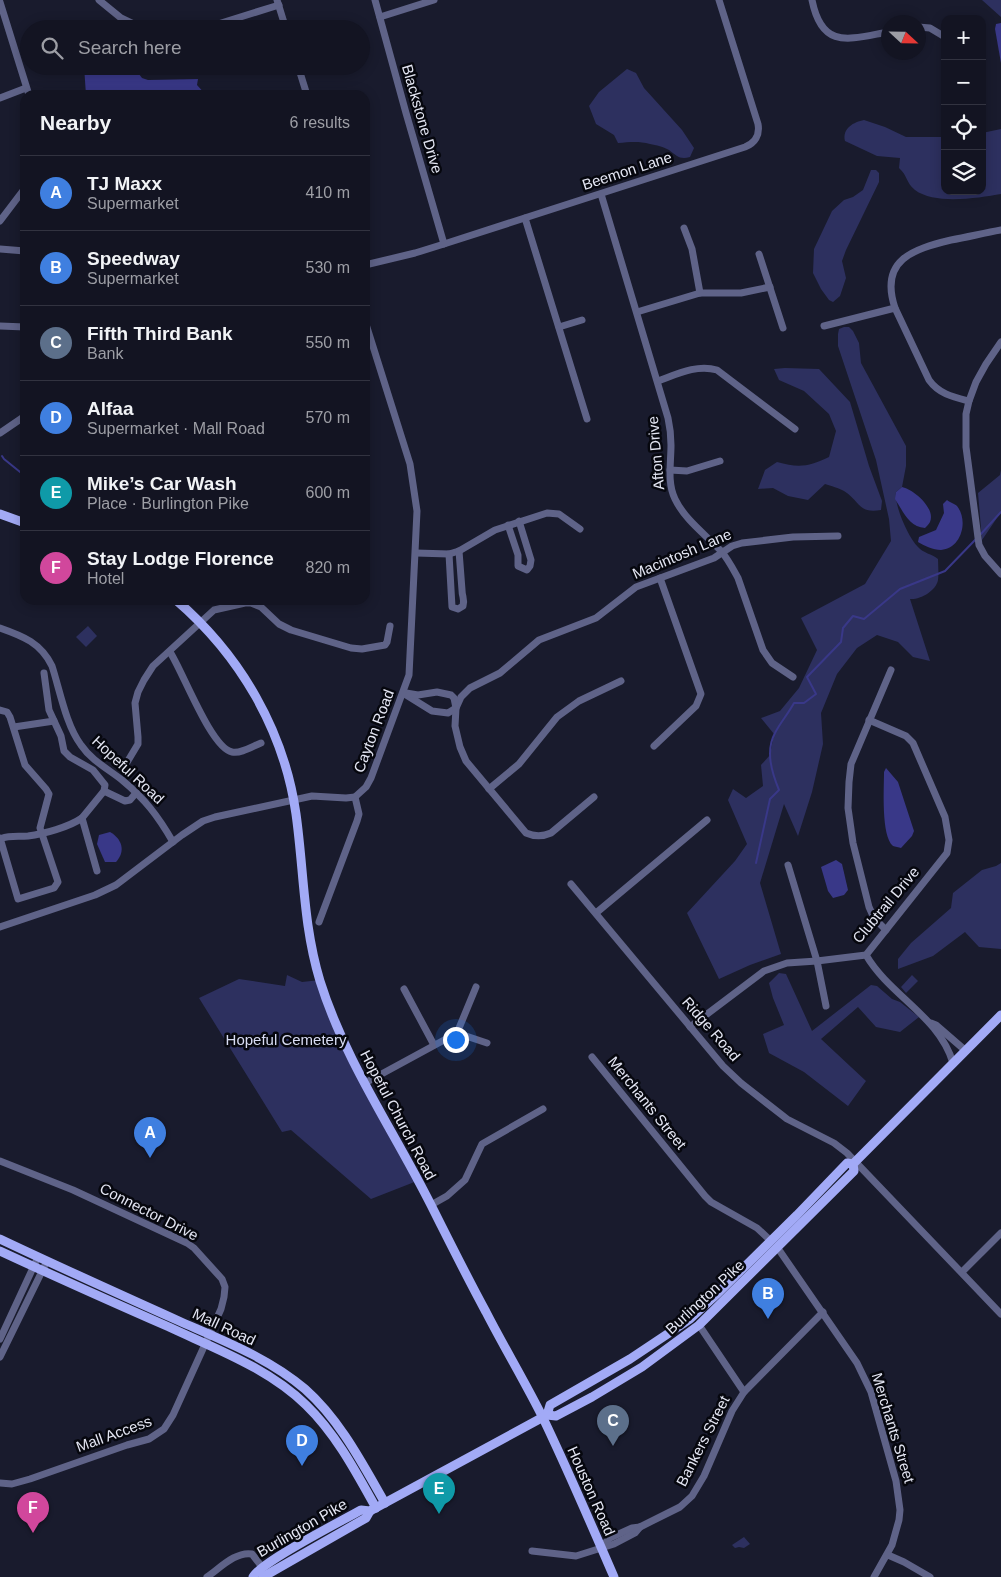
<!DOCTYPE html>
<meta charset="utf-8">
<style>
body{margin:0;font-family:Arial,sans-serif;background:#20212f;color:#f1f3f6}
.controls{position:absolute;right:15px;top:15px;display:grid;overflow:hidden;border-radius:10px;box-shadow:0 2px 12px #0003}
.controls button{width:45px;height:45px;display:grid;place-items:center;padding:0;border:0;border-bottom:1px solid #323340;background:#131422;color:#f1f3f6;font:25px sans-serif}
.compass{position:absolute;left:881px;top:15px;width:45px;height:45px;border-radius:50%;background:#131422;box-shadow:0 2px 12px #0003;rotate:112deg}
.you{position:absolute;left:455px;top:1039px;width:18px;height:18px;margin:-12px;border:4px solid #fff;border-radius:50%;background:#1a73e8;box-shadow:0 0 0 8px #1a73e833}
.badge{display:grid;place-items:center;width:32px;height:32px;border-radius:50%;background:#f3a442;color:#fff;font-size:16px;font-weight:700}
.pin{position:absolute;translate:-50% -41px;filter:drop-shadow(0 1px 2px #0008)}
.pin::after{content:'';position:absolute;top:26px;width:18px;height:15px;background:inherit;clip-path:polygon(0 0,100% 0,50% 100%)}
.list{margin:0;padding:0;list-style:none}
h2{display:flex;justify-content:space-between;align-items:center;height:65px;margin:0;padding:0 20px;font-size:21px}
h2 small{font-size:16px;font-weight:400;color:#9d9ea5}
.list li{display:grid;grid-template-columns:32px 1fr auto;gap:15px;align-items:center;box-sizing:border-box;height:75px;padding:0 20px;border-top:1px solid #323340}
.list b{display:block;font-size:19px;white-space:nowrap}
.list p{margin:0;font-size:16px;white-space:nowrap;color:#9d9ea5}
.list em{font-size:16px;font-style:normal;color:#9d9ea5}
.icon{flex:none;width:28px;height:28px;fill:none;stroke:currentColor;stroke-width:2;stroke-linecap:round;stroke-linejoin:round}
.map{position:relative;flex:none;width:1001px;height:1577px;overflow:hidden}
.search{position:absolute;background:#131422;box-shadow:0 2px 12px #0003;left:20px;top:20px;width:350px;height:55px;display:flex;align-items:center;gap:12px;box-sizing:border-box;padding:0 18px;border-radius:28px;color:#9d9ea5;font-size:19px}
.panel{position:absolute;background:#131422;box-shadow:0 2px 12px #0003;left:20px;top:90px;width:350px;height:515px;border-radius:15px}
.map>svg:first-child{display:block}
.green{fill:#2d305f}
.water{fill:#393888}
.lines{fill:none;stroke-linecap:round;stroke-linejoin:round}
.stream{stroke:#393888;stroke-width:2}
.minor{stroke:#5f6388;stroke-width:7}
.major{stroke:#a2aaf6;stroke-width:9}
.labels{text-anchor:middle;stroke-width:5;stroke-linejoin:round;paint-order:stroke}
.street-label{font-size:15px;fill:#e4e6f3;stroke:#06070e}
.park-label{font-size:15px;fill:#d9ddf4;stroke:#06070e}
</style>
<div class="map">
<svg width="1001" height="1577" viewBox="0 0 1001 1577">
<rect width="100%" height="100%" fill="#191b2d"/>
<g class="green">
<path d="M 982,0 L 1001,0 L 1001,17 Z"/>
<path d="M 627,69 L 636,73 L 644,88 L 682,130 L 694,148 L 690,157 C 680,160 677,156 669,150 C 664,147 656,145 650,144 C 639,141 630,142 618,143 L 614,135 L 596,124 L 589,106 L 599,92 Z"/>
<path d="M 864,120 L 885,127 L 906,137 L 945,137 L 945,191 L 982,191 L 982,133 L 1001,129 L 1001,194 C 978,198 935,205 915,190 C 906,183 908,176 899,168 L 900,158 L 877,156 L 845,141 C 842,128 854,122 864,120 Z"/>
<path d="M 871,170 L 876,170 L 879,173 L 879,182 L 846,250 L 842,261 L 846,278 L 840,296 L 833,302 L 829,300 L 821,289 L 813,273 L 814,249 L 832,211 L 844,200 L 853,197 L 863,190 Z"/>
<path d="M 844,327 L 849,327 L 853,331 L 859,343 L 861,363 L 906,446 L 906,466 L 902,487 L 896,492 C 894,505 908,537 918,547 C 923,553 932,554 938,559 C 938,566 939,573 938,580 C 936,591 920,600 910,599 L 930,661 L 913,657 L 898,642 L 877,635 L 857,648 L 837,674 L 821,713 L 823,744 L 812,792 L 798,836 L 784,804 L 760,883 L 781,954 L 750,965 L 719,979 L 687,913 L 735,861 L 747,844 L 728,800 L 733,789 L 746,798 L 763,786 L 761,765 L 770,755 L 774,734 L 761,718 L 780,711 L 799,688 L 817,650 L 801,618 L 865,584 L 891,541 L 889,519 L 876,460 L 838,346 L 838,334 L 839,329 Z"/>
<path d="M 785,368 L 819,369 L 850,402 L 869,466 L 882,501 L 881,510 C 858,514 860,501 844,491 C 839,488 831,486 825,484 L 808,500 L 788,496 L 773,488 L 758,489 L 765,470 L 777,462 C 798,468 809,467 829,457 L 836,431 L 829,414 L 804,391 L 779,380 L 774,369 Z"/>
<path d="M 1001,470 L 1001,512 L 982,540 L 978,493 L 1000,475 Z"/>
<path d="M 88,626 L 97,636 L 86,647 L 76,637 Z"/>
<path d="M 1001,863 L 1001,949 L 979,947 L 965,932 L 933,956 L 898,969 L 898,959 L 911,943 L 951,908 L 953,893 L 982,870 L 996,866 Z"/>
<path d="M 779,973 L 786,974 L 812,1031 L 871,985 L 877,986 L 892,999 L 900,1002 L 919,1017 L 900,1032 L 876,1027 L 858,1007 L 821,1039 L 866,1081 L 848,1106 L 804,1072 L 769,1053 L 763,1034 L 784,1025 L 773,998 L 769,983 Z"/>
<path d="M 287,975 L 302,982 L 320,980 L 330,1010 L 417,1181 L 371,1199 L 291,1130 L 282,1132 L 199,998 L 239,979 L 285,986 Z"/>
<path d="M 912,975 L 918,981 L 906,993 L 901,987 Z"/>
<path d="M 744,1537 L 750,1544 L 744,1548 L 739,1547 L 735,1548 L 732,1545 Z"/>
</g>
<g class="water">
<path d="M 1001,23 L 1001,63 L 995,29 L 996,24 Z"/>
<path d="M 84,66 L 133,66 L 142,78 L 148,80 L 198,79 L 197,85 L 206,95 L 86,95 Z"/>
<path d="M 902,487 C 913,489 936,508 930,522 C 929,524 927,526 925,528 C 909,527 903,511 895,499 L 896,492 Z"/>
<path d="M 947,500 C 949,502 955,504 957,506 C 969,521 961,549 941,550 C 933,550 925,546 918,542 L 919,537 L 936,530 L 944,513 L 943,504 Z"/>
<path d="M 886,768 L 898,782 L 914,831 L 912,836 L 901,848 C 899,847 895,847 893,846 C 881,836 884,788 884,772 Z"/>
<path d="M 110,832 C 122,839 126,851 116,862 L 105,862 L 97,844 L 99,835 Z"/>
<path d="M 836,860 L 842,864 L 848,890 L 844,895 L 833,898 L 828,891 L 821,867 Z"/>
</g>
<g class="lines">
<g class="stream">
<path d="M 2,456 L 4,459 L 25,476"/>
<path d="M 980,535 L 1001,512"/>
<path d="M 756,863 L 770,799 L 779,790 C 772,773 765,751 775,733 C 780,723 788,714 794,703 L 804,703 L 816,694 L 807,677 L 841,642 L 843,628 L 853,616 L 864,619 L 900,589 L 945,571 L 976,539"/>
</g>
<g class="minor">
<path d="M 99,0 L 121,18 L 144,29"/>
<path d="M 277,0 L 286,29"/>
<path d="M 375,0 L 406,113 L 444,244"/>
<path d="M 812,0 C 822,50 849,39 888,32"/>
<path d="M 0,2 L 29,95"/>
<path d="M 380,17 L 434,0"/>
<path d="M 918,27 L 930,28 L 945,37"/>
<path d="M 184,29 L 218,24 L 279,5"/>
<path d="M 298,66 L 307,95"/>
<path d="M 0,98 L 26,88"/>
<path d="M 601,194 L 668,418 C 670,427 671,436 671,445 C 671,463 667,483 675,499 C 685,520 706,535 721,551 C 728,559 733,569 738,578 L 763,650 L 772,663 L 793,677"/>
<path d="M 525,218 L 587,419"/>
<path d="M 0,221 L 25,188"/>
<path d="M 684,228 L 692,249 L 700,293"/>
<path d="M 0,249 L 25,251"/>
<path d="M 759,254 L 783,328"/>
<path d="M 365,265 L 415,253 L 444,244 L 745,147 C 755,143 760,135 758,124 L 719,0"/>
<path d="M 637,312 L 700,293 L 741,293 L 770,287"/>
<path d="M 0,326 L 25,327"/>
<path d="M 824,326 L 895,308"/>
<path d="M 559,327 L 582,320"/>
<path d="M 1001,342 L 986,364 L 976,382 L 969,401 L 966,414 L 966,447 L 979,545 L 985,556 L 1001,574"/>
<path d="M 658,381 C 677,374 697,364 717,370 L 795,429"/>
<path d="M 969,401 C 953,397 939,394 929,380 L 895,308 C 879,260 913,249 951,240 C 968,237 984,233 1001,230"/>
<path d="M 0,433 L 25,416"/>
<path d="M 670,470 L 687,471 L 720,461"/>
<path d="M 508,525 L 518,555 L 518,566 L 527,570 L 530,566 L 531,560 L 519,521"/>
<path d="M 416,553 L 449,554 L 459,551 L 495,530 L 547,513 L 559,514 L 580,529"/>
<path d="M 449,554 L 452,607 L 458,609 L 463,606 C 465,599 462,597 462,590 C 461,577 460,564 459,551"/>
<path d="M 0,628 C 23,636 41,643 52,666 C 60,691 66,725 81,745 C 91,760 108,769 122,780 C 145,799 158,816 173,842"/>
<path d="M 170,652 C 183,672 211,748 232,752 C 241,754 253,746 261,743"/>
<path d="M 44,673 L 49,710 L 61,736 L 64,751 L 70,757 L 93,770 L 105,785 L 104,791 L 82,818 L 97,871"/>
<path d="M 403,693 L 432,711 L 448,713 L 456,708 L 461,697 L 470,688 L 500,673 L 539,640 L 596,618 L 636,587 L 714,558 L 732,546 L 742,543 L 793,537 L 838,536"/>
<path d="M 406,693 L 418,695 L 437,692 L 451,695 L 454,698 L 456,708 L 455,726 L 460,747 L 466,761 L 526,833 C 535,837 542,837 551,833 L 594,797"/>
<path d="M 0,710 L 7,712 L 10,717 L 25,765 L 46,789 L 49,794 L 40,828 L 58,882 L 54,888 L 18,899 L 0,838"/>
<path d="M 14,727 L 54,721"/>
<path d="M 654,746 L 696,706 L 701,694 L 660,578"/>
<path d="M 126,764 L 138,744 L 138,737 L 135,703 L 138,692 L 144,680 L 153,666 L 214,610 L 245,603 L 251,603 L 261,607 L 279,624 L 291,630 L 351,648 L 362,649 L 385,645 L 387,642 L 390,626"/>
<path d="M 489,789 L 519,764 L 557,717 L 579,701 L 621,681"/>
<path d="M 104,791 L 125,801 L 130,800 L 136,793"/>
<path d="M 0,839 C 10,835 18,837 28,836 C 44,834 69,827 82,818"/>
<path d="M 788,865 L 817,961 L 826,1006"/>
<path d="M 571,884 L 723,1066 L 741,1083 L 787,1119 L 834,1143 L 847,1153 L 1001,1314"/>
<path d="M 596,913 L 707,820"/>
<path d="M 319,922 L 357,821 L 359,814 L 355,797"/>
<path d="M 0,927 L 95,895 L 116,885 L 182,835 L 203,821 L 215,817 L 312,796 L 346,798 L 355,797 L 366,787 L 371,778 L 409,675 L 417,511 L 410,464 L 365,321"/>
<path d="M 886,930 L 874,918 L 869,907 L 853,843 L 848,808 L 849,782 L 851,764 L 891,670"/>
<path d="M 866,955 C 890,996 939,1016 953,1063"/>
<path d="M 404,989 L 434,1045"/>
<path d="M 931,1023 L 936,1025 L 966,1051"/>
<path d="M 690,1027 L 764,971 L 787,963 L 817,961 L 866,955 L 947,853 L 949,840 L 945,817 L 913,743 L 906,736 L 869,720"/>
<path d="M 457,1033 L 487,1043"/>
<path d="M 592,1057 L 705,1196 L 711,1202 L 757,1228 L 771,1241"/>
<path d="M 365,1083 L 457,1033 L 476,987"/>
<path d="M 0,1161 L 73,1190 L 187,1243 L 194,1248 L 222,1279 L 225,1287 L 224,1297 L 221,1309 L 173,1415 L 164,1429 L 149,1439 L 127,1445 L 30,1479 L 12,1484 L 0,1483"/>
<path d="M 431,1205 L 447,1196 L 465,1180 L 482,1144 L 543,1109"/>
<path d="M 777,1247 L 857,1363 L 871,1392 L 896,1481 L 900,1510 L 899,1520 L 892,1545 L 874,1577"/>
<path d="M 962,1272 L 1001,1233"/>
<path d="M 699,1325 L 744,1392"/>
<path d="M 0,1339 L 38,1257"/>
<path d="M 0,1357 L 47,1261"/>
<path d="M 601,1547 L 610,1538 L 632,1528 L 640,1527 L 680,1507 L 692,1496 L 704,1476 L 732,1411 L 744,1392 L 823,1312"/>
<path d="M 532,1551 L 576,1556 L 614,1544 L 635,1533 L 640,1527"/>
<path d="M 888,1555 L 904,1562 L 930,1577"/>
<path d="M 207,1577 C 220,1568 236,1551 252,1554 L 262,1567"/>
</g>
<g class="major">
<path d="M 0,514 L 25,523"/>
<path d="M 176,600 C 240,655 284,730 296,814 C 304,871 303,925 320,981 C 345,1061 394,1131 431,1205 C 449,1241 467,1277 486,1312 C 504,1347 525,1382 543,1418 C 568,1470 591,1524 614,1577"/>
<path d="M 0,1239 C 59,1267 119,1294 179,1321 C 222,1340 269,1358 305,1389 C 340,1420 362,1463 385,1503"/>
<path d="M 0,1251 C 56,1277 112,1302 169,1327 C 216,1349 268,1368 306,1405 C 336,1434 356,1472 376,1508"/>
<path d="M 547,1415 L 550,1405 L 630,1359 L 690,1319 L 716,1295 L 797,1215 L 847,1163 L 853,1164"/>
<path d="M 253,1577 C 262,1561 340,1522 361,1510 L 370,1511 L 547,1415 L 556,1416 L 592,1397 L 642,1367 L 699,1325 L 854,1171 L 853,1164 L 1001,1015"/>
<path d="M 263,1577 L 366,1518 L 370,1511"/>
</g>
</g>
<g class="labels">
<g class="street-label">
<text transform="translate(422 119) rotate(74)" y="5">Blackstone Drive</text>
<text transform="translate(627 171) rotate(-18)" y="5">Beemon Lane</text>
<text transform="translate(656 453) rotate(-95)" y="5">Afton Drive</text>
<text transform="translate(682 554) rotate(-23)" y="5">Macintosh Lane</text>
<text transform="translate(374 731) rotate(-69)" y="5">Cayton Road</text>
<text transform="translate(128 770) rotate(43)" y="5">Hopeful Road</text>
<text transform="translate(886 905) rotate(-50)" y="5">Clubtrail Drive</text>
<text transform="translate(711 1029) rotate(49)" y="5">Ridge Road</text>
<text transform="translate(647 1103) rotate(51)" y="5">Merchants Street</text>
<text transform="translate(398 1115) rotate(62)" y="5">Hopeful Church Road</text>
<text transform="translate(149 1212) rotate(27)" y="5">Connector Drive</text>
<text transform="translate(705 1297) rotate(-43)" y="5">Burlington Pike</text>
<text transform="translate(224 1327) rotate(25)" y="5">Mall Road</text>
<text transform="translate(893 1428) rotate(73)" y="5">Merchants Street</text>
<text transform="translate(114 1434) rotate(-20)" y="5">Mall Access</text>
<text transform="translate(703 1441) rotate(-63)" y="5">Bankers Street</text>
<text transform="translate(591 1491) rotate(66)" y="5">Houston Road</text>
<text transform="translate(302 1528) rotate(-30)" y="5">Burlington Pike</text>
</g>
<g class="park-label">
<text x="286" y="1045">Hopeful Cemetery</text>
</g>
</g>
</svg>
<div class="controls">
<button>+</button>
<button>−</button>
<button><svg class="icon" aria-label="locate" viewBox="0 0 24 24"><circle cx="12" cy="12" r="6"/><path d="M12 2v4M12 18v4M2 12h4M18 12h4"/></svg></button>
<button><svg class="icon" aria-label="layers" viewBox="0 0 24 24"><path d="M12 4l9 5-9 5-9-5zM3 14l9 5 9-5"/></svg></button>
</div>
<svg class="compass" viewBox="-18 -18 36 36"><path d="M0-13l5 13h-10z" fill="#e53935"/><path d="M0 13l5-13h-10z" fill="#9d9ea5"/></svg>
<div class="you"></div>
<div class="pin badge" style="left:150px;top:1158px;background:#3f7fe0">A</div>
<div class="pin badge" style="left:768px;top:1319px;background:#3f7fe0">B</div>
<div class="pin badge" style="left:613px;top:1446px;background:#5c6f8a">C</div>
<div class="pin badge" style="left:302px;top:1466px;background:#3f7fe0">D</div>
<div class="pin badge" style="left:439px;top:1514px;background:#0f9aa8">E</div>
<div class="pin badge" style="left:33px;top:1533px;background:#d1479c">F</div>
<div class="search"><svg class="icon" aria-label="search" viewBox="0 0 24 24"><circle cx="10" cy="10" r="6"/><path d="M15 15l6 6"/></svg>Search here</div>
<section class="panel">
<h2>Nearby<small>6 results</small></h2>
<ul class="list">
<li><span class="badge" style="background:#3f7fe0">A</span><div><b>TJ Maxx</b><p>Supermarket</p></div><em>410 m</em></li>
<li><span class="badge" style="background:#3f7fe0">B</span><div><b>Speedway</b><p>Supermarket</p></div><em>530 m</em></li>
<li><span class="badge" style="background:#5c6f8a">C</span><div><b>Fifth Third Bank</b><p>Bank</p></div><em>550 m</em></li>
<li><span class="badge" style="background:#3f7fe0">D</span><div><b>Alfaa</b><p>Supermarket · Mall Road</p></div><em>570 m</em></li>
<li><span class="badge" style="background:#0f9aa8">E</span><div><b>Mike’s Car Wash</b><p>Place · Burlington Pike</p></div><em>600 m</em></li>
<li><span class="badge" style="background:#d1479c">F</span><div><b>Stay Lodge Florence</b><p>Hotel</p></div><em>820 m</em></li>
</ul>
</section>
</div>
